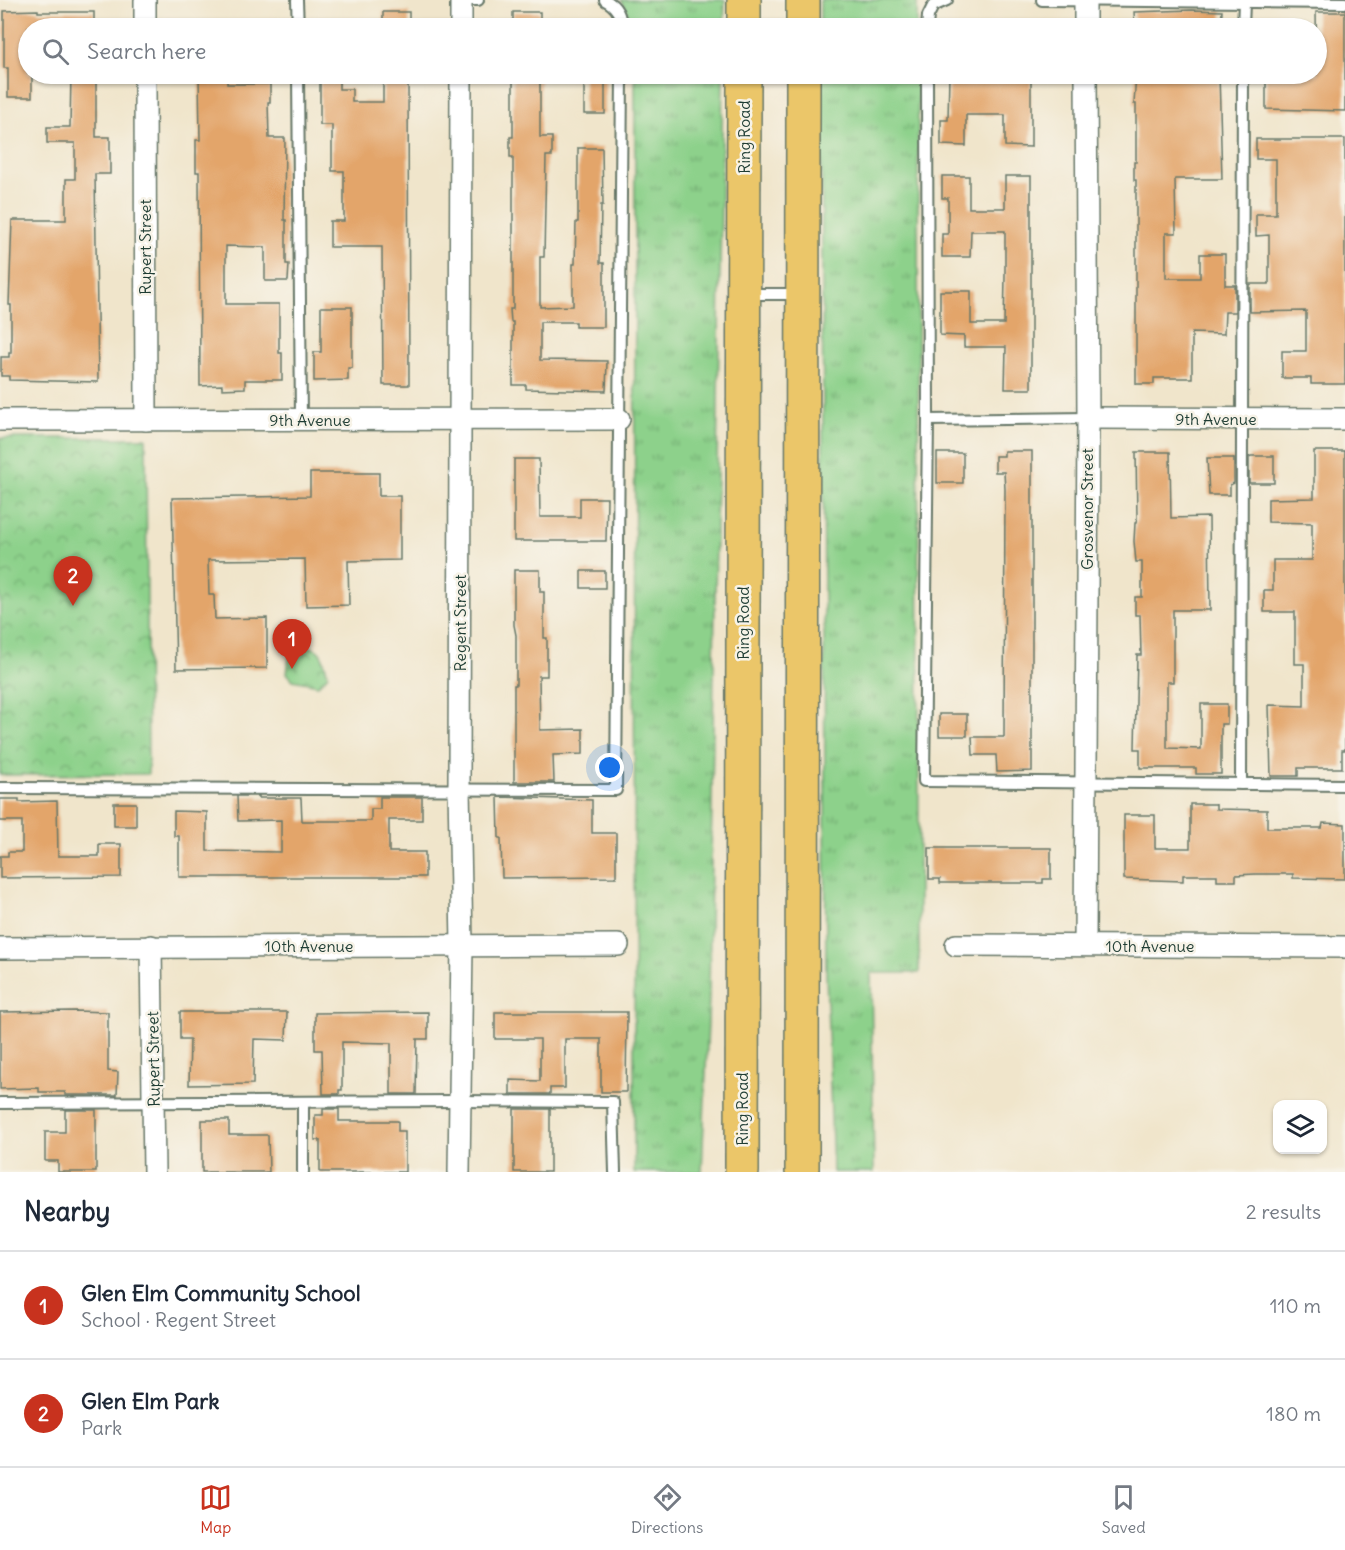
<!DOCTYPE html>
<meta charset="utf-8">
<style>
body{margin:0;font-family:Delius,sans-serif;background:#f6f6f7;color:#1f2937}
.controls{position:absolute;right:18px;bottom:18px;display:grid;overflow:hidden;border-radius:12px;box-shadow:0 2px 4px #0004}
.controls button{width:54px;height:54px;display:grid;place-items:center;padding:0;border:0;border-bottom:2px solid #e0e1e3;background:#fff;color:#1f2937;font:30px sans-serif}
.you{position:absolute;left:610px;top:768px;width:21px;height:21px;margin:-15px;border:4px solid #fff;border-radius:50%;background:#1a73e8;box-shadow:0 0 0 9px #1a73e833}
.badge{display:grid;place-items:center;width:39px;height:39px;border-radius:50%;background:#c8321e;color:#fff;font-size:20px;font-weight:700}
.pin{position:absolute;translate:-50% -50px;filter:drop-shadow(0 2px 3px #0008)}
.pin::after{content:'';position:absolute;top:32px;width:21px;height:18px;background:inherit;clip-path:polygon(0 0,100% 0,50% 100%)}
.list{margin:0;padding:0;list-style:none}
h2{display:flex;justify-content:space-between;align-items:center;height:78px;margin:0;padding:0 24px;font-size:26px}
h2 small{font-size:20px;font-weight:400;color:#747a83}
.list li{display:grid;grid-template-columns:39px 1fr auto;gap:18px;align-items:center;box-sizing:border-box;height:108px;padding:0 24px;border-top:2px solid #e0e1e3}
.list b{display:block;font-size:22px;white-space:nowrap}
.list p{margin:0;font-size:20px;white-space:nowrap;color:#747a83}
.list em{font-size:20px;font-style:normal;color:#747a83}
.icon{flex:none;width:33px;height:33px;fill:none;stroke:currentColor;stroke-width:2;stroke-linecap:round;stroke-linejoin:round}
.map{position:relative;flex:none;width:1345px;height:1172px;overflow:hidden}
.search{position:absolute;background:#fff;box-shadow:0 2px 4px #0004;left:18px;right:18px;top:18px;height:66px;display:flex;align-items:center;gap:15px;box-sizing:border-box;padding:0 21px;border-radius:33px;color:#747a83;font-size:22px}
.sheet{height:294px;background:#fff}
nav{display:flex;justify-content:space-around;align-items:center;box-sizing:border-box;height:84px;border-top:2px solid #e0e1e3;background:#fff;font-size:16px;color:#747a83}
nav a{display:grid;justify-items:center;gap:3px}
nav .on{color:#c8321e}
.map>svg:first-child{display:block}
.grass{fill:url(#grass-tufts);stroke:#568760;stroke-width:1.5}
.park{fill:url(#park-crowns);stroke:#568760;stroke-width:1.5}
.building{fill:#e3a56b}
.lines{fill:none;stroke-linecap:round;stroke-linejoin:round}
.lane-casing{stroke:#687869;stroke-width:14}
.street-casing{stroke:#687869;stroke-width:24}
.highway-casing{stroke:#687869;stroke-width:36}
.lane{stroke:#fff;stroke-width:10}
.street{stroke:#fff;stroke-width:21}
.highway{stroke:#ebc669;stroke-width:33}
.labels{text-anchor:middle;stroke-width:5;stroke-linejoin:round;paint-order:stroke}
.street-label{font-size:16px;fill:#1f3d34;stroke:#f7f3e8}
</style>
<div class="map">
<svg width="1345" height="1172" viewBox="0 0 1345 1172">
<defs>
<pattern id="grass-tufts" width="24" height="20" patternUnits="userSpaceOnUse" patternTransform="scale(1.5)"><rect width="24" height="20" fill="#8dd18b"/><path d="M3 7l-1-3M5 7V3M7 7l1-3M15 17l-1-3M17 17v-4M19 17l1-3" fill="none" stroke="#73ab72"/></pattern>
<pattern id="park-crowns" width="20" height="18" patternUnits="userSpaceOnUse" patternTransform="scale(1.5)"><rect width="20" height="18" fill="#8dd18b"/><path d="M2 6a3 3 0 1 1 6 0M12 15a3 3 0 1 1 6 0" fill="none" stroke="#73ab72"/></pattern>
</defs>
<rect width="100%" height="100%" fill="#f7f3e8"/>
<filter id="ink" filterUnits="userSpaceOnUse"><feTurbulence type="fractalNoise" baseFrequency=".0167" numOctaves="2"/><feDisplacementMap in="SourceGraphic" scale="12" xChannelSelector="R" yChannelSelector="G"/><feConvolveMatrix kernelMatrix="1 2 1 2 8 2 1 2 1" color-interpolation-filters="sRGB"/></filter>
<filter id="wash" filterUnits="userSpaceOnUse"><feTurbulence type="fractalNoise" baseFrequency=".008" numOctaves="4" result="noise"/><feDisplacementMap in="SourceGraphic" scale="24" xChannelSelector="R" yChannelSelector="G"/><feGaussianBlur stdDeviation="1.35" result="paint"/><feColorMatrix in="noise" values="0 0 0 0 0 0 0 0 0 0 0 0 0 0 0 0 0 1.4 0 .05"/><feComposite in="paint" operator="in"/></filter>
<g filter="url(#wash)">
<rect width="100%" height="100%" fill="#f0e5cb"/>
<g class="grass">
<path d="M 621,0 L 725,0 L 724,28 L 632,28 L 626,9 Z"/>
<rect x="820" y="0" width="97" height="28"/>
<path d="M 635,74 L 723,74 L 709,996 L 702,1172 L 634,1172 Z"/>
<path d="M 821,74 L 918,74 L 919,973 L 871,973 L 874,1172 L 833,1172 L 826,973 Z"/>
</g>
<g class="park">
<path d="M 0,438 L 146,438 L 148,774 L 0,775 Z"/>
<path d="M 297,644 C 323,648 321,652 328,675 L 318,685 L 293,680 L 287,673 L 290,651 Z"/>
</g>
<g id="blocks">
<g class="building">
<path d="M 38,10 L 38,12 L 94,12 L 94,28 L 28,28 L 28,74 L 32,74 L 32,97 L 8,97 L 8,68 L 4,68 L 4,11 Z"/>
<path d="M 1192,10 L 1222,11 L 1221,28 L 1135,28 L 1134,12 Z"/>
<rect x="383" y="12" width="26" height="16"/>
<rect x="513" y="12" width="27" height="16"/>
<path d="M 1316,12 L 1345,12 L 1345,111 L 1266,109 L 1266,74 L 1317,74 Z"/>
<path d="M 71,74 L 96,74 L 96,137 L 110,137 L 110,174 L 95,174 L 98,382 L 9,380 L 9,376 L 1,376 L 1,357 L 9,357 L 9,353 L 11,353 L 11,305 L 9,305 L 12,220 L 66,220 L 66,179 L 75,179 L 75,143 L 47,143 L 47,127 L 70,127 Z"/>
<path d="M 199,74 L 227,74 L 227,84 L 270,84 L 270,102 L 268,102 L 269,138 L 285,138 L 284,220 L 286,220 L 286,264 L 289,264 L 288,281 L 265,281 L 265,247 L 226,246 L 226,304 L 279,304 L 279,353 L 282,353 L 282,380 L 245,380 L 245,388 L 222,389 L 222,385 L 200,386 L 199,172 L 196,172 L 196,140 L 200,140 Z"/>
<path d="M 320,74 L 339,74 L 339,89 L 352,89 L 352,102 L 383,102 L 383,74 L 408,74 L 409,385 L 383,385 L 382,247 L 330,247 L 330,221 L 344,221 L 344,171 L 332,171 L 332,125 L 320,125 Z"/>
<path d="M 513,74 L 540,74 L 540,137 L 552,137 L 552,156 L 546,156 L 544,257 L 540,257 L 540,307 L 573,306 L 573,264 L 575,264 L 576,222 L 578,222 L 578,148 L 602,148 L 603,205 L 601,205 L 600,263 L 604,263 L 604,327 L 576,327 L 576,322 L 540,322 L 540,360 L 607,361 L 606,391 L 526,389 L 526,385 L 513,385 L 513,322 L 511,322 L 510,309 L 513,309 L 513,157 L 510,157 L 510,137 L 513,137 Z"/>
<rect x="584" y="74" width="21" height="40"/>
<path d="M 949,74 L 1031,74 L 1031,147 L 1005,146 L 1005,115 L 966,115 L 966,146 L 941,145 L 941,120 L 948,120 Z"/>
<path d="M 1136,74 L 1219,74 L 1222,179 L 1175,179 L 1176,233 L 1166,233 L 1166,278 L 1200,278 L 1200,254 L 1225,254 L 1225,285 L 1235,285 L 1235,312 L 1225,312 L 1224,334 L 1192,333 L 1192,378 L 1154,378 L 1154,384 L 1136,384 L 1136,180 L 1134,180 L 1134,162 L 1136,162 L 1136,104 L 1134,104 Z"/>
<path d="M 1256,139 L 1345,139 L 1345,384 L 1311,384 L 1311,378 L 1282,378 L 1282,351 L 1306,351 L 1306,311 L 1250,312 L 1250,284 L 1269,284 L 1269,235 L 1256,236 L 1256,214 L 1276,214 L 1276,159 L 1256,159 Z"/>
<path d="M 942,176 L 969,176 L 969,208 L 1005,208 L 1005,176 L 1031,176 L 1031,389 L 1005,389 L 1006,347 L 964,347 L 964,336 L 940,335 L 940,291 L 971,291 L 971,324 L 1004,324 L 1005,277 L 1005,231 L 971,231 L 970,257 L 942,257 L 942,234 L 948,234 L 948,198 L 942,198 Z"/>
<path d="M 321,307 L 352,307 L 352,368 L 348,368 L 348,380 L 314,381 L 314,352 L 321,352 Z"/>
<path d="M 1004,451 L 1032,451 L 1032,771 L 997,772 L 996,755 L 973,755 L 972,737 L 1004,737 L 1005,489 L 1004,472 L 995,472 L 995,456 L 1004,456 Z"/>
<path d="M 1314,451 L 1345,451 L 1345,750 L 1342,750 L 1342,768 L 1298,768 L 1298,776 L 1271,776 L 1269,705 L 1304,706 L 1304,664 L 1295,664 L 1295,612 L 1264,612 L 1264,590 L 1273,590 L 1273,560 L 1312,560 L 1312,523 L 1268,522 L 1268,499 L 1314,498 Z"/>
<path d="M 1136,452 L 1170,452 L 1171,518 L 1209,517 L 1210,610 L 1173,610 L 1173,682 L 1167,682 L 1167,748 L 1201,749 L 1201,704 L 1227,704 L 1227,724 L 1221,724 L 1221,774 L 1196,774 L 1196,768 L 1140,768 L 1140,749 L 1135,749 L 1137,655 L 1141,655 L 1140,615 L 1135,615 L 1135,597 L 1142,597 L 1142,562 L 1136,562 L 1134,541 L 1135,523 L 1136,523 L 1137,518 Z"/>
<rect x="937" y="453" width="26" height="30"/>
<path d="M 1251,456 L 1274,456 L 1274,483 L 1249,483 L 1249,457 Z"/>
<path d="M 1207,458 L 1234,458 L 1234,483 L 1230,485 L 1230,495 L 1209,495 Z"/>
<path d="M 514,459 L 539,459 L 540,517 L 580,517 L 580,498 L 607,498 L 606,541 L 514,541 Z"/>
<path d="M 310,473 L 379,473 L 379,496 L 400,496 L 400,560 L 348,561 L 349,605 L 306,606 L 305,559 L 208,560 L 209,595 L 214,595 L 215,619 L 267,618 L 267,668 L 176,669 L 172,498 L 310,496 Z"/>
<path d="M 514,570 L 540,570 L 540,592 L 544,592 L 544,638 L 547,638 L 547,676 L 539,676 L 540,730 L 583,729 L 583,754 L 553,755 L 554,782 L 514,782 L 514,685 L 516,685 L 516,635 L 514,625 Z"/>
<rect x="581" y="571" width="24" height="17"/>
<rect x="939" y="714" width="28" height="22"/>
<path d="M 237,796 L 259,796 L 259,798 L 301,798 L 302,821 L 371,821 L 371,809 L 380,809 L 380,797 L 422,797 L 422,820 L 389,820 L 389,852 L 425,852 L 425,877 L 179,877 L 179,836 L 174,836 L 174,811 L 207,812 L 207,851 L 281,852 L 281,820 L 238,821 Z"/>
<path d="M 498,797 L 592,800 L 592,833 L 616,833 L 616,877 L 502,878 L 501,838 L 499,838 Z"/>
<path d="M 0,799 L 19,799 L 19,802 L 57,801 L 58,856 L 99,856 L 99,844 L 121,844 L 121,877 L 0,878 L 0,856 L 8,856 L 8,852 L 22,852 L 22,821 L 0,821 Z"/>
<rect x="114" y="803" width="22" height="23"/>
<path d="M 1190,804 L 1216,804 L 1216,809 L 1267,810 L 1267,828 L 1322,828 L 1323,823 L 1345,824 L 1345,879 L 1293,878 L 1293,874 L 1255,874 L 1236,875 L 1236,881 L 1217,881 L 1217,875 L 1183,875 L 1183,881 L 1124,879 L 1124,815 L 1155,815 L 1155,848 L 1190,848 Z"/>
<path d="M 929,848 L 1051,848 L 1051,879 L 1043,879 L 1043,883 L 940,883 L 940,879 L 929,879 Z"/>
<path d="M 75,1011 L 108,1012 L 108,1071 L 118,1072 L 117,1095 L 65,1095 L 65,1092 L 39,1092 L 39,1088 L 0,1089 L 0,1012 Z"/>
<path d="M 180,1012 L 287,1012 L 286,1040 L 254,1039 L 253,1084 L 189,1085 L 190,1039 L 180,1039 Z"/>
<path d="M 428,1012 L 428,1039 L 417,1039 L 416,1094 L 391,1094 L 391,1043 L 342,1042 L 342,1090 L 339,1090 L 339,1094 L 323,1094 L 322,1050 L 315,1050 L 315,1013 Z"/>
<path d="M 495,1012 L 627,1012 L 626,1092 L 601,1092 L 601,1039 L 565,1039 L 565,1088 L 550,1088 L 550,1094 L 510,1094 L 510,1080 L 540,1081 L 540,1039 L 495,1039 Z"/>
<path d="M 323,1109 L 339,1109 L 339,1121 L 398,1121 L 398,1131 L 405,1131 L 405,1172 L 320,1172 L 320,1140 L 315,1140 L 315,1115 L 323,1115 Z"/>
<rect x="514" y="1109" width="36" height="63"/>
<path d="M 65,1110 L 96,1110 L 96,1172 L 58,1172 L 58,1161 L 45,1161 L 45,1132 L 65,1132 Z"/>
<path d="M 202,1120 L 229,1120 L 229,1135 L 268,1135 L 269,1172 L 202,1172 Z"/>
</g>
</g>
</g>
<g filter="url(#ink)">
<use href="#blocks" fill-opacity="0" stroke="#687869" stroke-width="1.5"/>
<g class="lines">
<defs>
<g id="lane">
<path d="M 297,0 L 298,28"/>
<path d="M 460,0 L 478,0"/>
<path d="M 605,0 C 618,7 620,15 622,28"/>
<path d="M 1042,0 L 1345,3"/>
<path d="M 927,28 L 928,16 L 933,6 L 947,0"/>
<path d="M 1243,28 L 1244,2"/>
<path d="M 298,74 L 301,420"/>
<path d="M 927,74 L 928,420 L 924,781 L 1345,785"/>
<path d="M 747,294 L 800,294"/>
<path d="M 928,420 L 1088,418"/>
<path d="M 1241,784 L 1243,74"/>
<path d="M 0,788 L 616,790 L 622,74"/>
<path d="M 303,1102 L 303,1172"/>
<path d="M 0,1103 L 459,1101 L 613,1102 L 615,1172"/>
</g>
<g id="street">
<path d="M 145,0 L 145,28"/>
<path d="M 1085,0 L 1085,28"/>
<path d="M 461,28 L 461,0"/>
<path d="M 145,74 L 146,420"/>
<path d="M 1088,418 L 1345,419"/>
<path d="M 0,420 L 619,419"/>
<path d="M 956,945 L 1345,947"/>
<path d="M 1085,945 L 1088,418 L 1086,74"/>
<path d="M 151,946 L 154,1172"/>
<path d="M 0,948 L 618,945"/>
<path d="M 459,1172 L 462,945 L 459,788 L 461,74"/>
</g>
<g id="highway">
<path d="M 744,28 L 744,0"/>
<path d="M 803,28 L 803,0"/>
<path d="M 742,1172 L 744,74"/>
<path d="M 802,1172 L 803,74"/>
</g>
</defs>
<use href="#lane" class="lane-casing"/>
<use href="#street" class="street-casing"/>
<use href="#highway" class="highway-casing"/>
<use href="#lane" class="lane"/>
<use href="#street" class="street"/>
<use href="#highway" class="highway"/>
</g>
</g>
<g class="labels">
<g class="street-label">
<text transform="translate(744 137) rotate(-90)" y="6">Ring Road</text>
<text transform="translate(145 247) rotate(-90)" y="6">Rupert Street</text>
<text x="1216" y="425">9th Avenue</text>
<text x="310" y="426">9th Avenue</text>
<text transform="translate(1087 509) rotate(-90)" y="6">Grosvenor Street</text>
<text transform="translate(460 623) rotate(-90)" y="6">Regent Street</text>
<text transform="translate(743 623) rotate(-90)" y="6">Ring Road</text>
<text x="309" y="952">10th Avenue</text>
<text x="1150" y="952">10th Avenue</text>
<text transform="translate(153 1059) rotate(-91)" y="6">Rupert Street</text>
<text transform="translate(742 1109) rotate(-90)" y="6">Ring Road</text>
</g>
</g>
</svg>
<div class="controls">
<button><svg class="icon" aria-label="layers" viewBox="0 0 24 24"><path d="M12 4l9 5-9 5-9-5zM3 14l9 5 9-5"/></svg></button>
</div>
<div class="you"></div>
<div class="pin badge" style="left:292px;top:669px">1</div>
<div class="pin badge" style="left:73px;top:606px">2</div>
<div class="search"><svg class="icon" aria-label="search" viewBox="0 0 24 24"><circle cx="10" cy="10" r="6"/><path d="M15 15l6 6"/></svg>Search here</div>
</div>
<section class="sheet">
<h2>Nearby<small>2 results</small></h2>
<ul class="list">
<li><span class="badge">1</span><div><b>Glen Elm Community School</b><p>School · Regent Street</p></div><em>110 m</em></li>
<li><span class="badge">2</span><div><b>Glen Elm Park</b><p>Park</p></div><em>180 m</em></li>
</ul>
</section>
<nav>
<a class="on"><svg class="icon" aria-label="map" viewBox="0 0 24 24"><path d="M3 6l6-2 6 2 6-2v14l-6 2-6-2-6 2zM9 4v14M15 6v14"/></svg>Map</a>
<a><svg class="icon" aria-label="directions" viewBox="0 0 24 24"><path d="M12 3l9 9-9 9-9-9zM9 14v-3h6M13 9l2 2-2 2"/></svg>Directions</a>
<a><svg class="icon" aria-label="saved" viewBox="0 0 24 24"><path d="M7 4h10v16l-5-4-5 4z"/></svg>Saved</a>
</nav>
